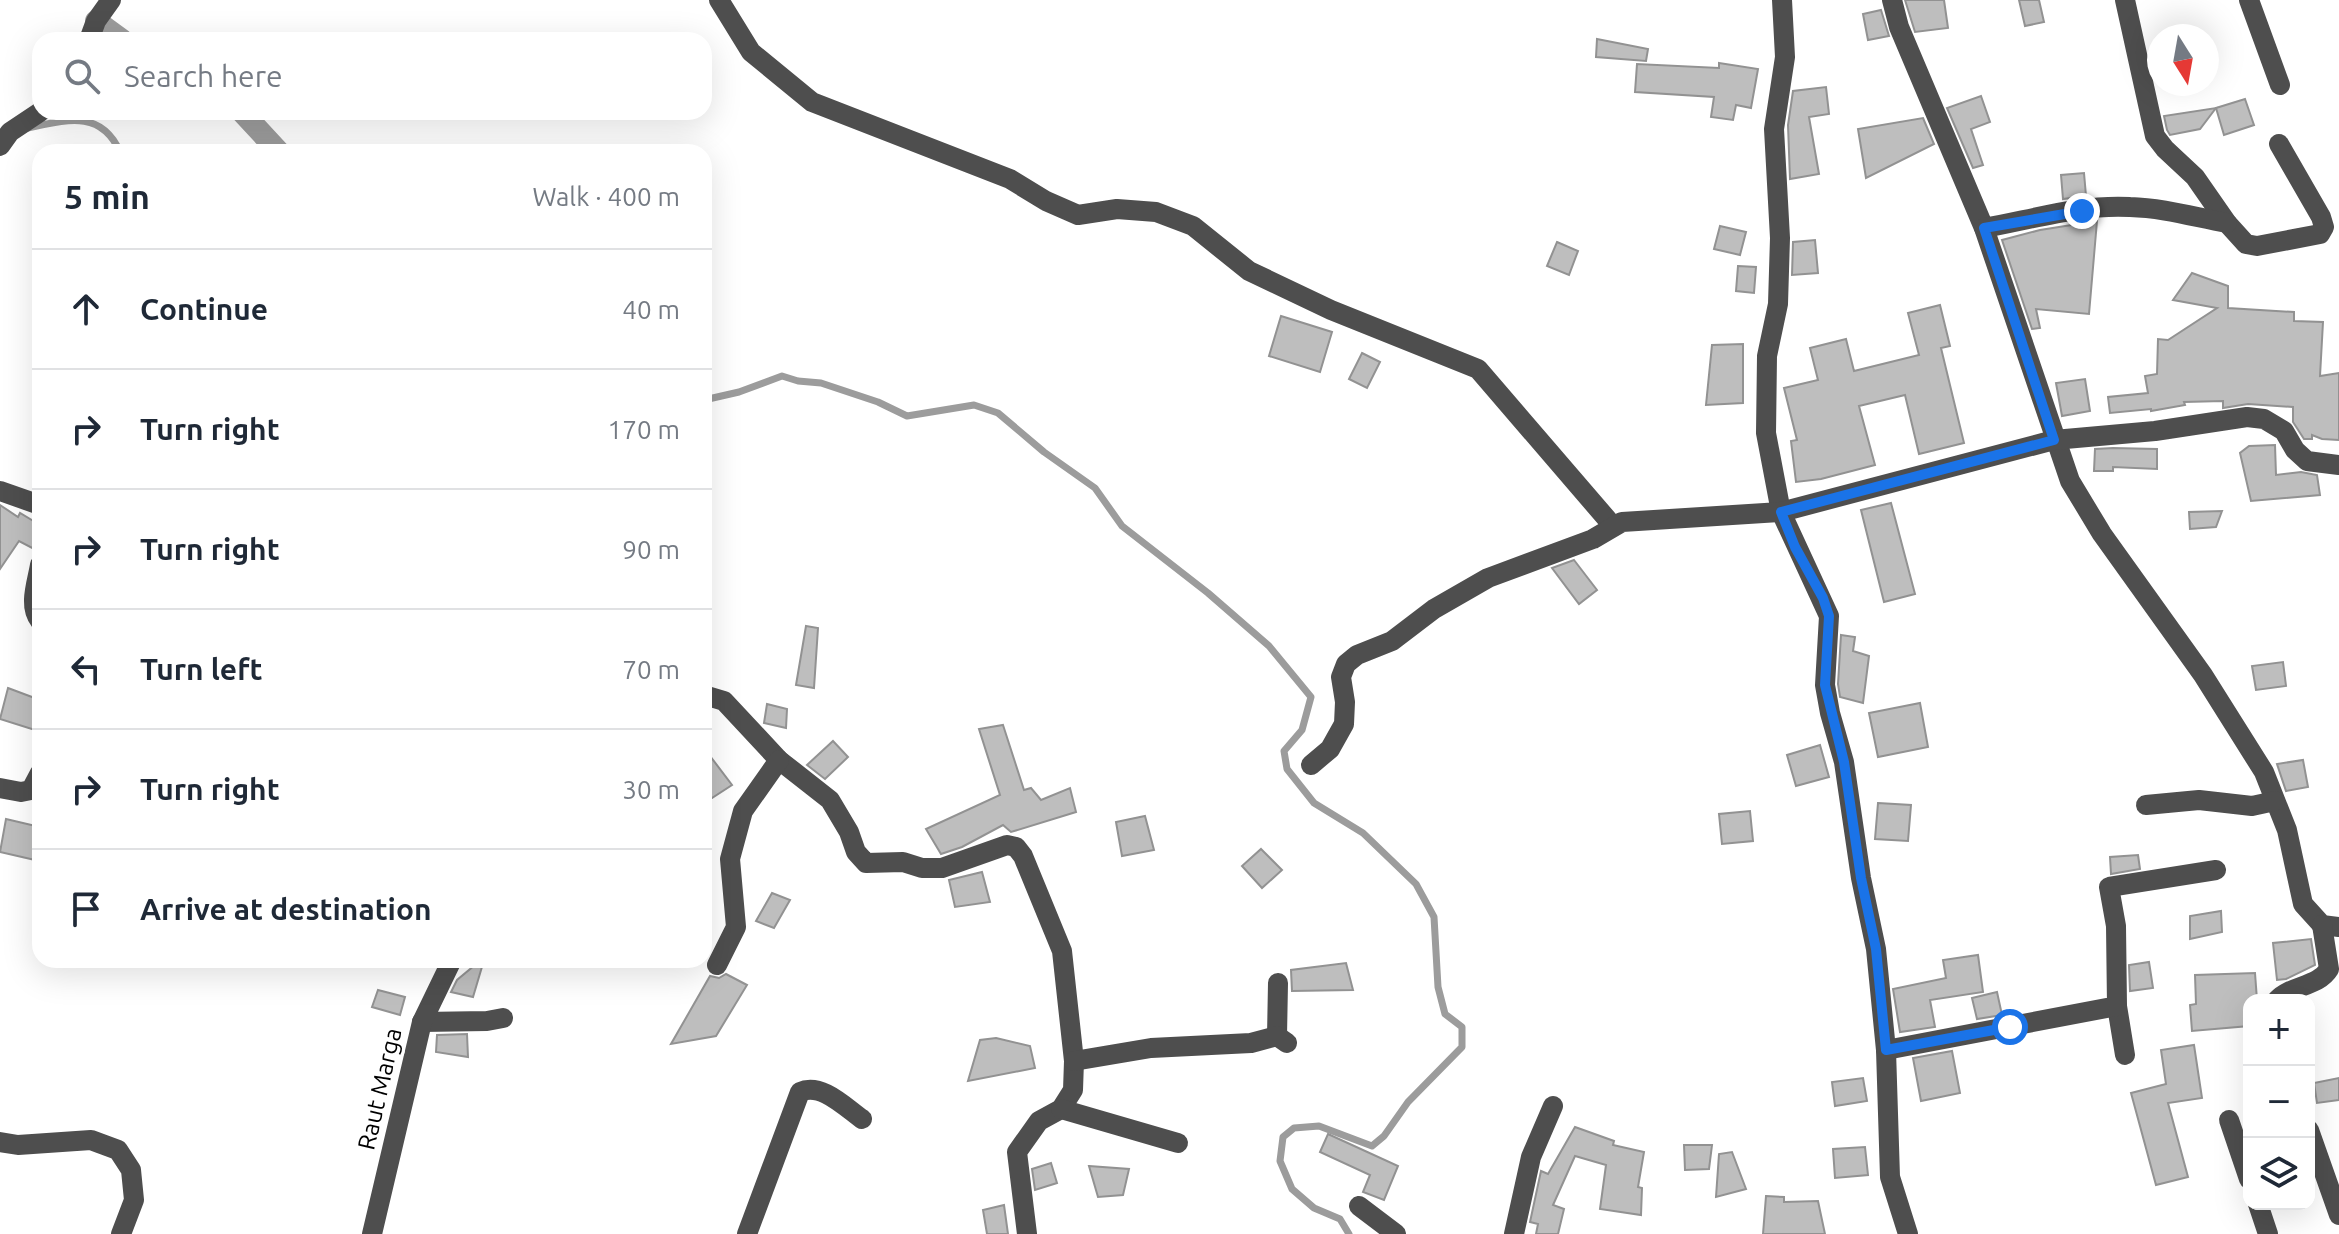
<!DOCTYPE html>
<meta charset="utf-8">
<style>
body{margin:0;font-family:Ubuntu,sans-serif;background:#f6f6f7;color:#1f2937}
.controls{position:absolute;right:24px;bottom:24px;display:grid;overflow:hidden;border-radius:16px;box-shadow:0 8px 32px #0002}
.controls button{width:72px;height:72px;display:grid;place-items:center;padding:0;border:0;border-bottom:2px solid #e0e1e3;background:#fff;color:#1f2937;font:40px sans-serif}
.compass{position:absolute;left:2147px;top:24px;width:72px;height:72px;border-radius:50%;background:#fff;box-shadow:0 8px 32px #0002;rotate:169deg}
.stop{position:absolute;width:24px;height:24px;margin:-18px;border:6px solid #1a73e8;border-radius:50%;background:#fff}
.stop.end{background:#1a73e8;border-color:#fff;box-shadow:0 2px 8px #0008}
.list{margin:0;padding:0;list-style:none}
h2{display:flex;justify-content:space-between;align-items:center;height:104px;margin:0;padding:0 32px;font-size:34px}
h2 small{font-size:26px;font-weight:400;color:#747a83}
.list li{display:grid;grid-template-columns:52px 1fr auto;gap:24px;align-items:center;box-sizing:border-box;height:120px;padding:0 32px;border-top:2px solid #e0e1e3}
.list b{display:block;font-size:30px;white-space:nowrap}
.list em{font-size:26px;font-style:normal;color:#747a83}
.icon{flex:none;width:44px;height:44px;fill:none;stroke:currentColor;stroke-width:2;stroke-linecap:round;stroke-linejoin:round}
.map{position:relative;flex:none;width:2339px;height:1234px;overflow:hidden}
.search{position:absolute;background:#fff;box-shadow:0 8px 32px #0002;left:32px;top:32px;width:680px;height:88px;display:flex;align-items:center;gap:20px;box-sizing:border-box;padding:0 28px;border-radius:24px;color:#747a83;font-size:30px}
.panel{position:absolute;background:#fff;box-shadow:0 8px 32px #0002;left:32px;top:144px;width:680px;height:824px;border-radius:24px}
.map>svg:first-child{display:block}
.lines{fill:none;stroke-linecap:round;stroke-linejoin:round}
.stream{stroke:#9c9c9c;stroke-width:7}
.canal{stroke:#9c9c9c;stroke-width:22}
.building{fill:#bebebe;stroke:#929292;stroke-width:2}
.minor{stroke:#4e4e4e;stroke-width:20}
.route{stroke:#1a73e8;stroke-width:10}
.labels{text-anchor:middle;stroke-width:6;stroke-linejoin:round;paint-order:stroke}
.street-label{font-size:24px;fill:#000;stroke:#fff}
</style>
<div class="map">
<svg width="2339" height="1234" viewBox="0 0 2339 1234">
<rect width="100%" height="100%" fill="#fff"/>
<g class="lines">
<g class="stream">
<path d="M 28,128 C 66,120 101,109 120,152"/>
<path d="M 704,400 L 739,392 L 782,376 L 798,381 L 821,383 L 878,402 L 907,416 L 974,405 L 998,413 L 1044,452 L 1095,488 L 1122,526 L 1208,593 L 1269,646 L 1311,697 L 1302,730 L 1284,751 L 1287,769 L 1314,803 L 1363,833 L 1416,884 L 1434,917 L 1438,987 L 1445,1014 L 1462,1027 L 1462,1047 L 1408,1102 L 1384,1136 L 1372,1146 L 1319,1126 L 1294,1128 L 1283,1137 L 1280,1161 L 1292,1189 L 1314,1208 L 1340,1219 L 1349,1234"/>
</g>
<g class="canal">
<path d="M 96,21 L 122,40"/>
<path d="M 242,112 L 279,152"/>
</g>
</g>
<g class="building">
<path d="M 1905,0 L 1944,0 L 1948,28 L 1915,32 Z"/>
<path d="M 2019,0 L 2039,0 L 2044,22 L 2025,26 Z"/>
<path d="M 1881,10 L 1889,36 L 1868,40 L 1863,14 Z"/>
<path d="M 1597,39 L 1648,49 L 1646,61 L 1596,57 Z"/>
<path d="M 1719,63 L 1758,69 L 1751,108 L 1736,105 L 1733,120 L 1711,117 L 1714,97 L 1635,92 L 1637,64 L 1719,68 Z"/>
<path d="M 1826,87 L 1829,114 L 1809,117 L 1819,174 L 1790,179 L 1788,125 L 1793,91 Z"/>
<path d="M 1981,96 L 1990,122 L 1971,129 L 1983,165 L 1973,168 L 1947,108 Z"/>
<path d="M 2245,99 L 2254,125 L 2224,135 L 2216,108 Z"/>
<path d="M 2216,108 L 2200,129 L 2170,135 L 2167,130 L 2164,116 Z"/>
<path d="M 1923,118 L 1934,144 L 1866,178 L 1858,129 Z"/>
<path d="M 2084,173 L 2086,196 L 2063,199 L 2061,175 Z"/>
<path d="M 2097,221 L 2089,314 L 2036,309 L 2040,328 L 2032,329 L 2002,240 L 2040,230 Z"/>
<path d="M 1720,226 L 1746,232 L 1740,255 L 1714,249 Z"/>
<path d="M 1815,240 L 1818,273 L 1792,275 L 1793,242 Z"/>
<path d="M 1557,242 L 1578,251 L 1569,275 L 1547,266 Z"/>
<path d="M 1738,266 L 1756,267 L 1754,293 L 1736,291 Z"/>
<path d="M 2192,273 L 2228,286 L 2228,308 L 2294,312 L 2294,321 L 2323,322 L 2320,376 L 2339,373 L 2339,440 L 2322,439 L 2312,435 L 2312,439 L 2304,439 L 2293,422 L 2293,407 L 2248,404 L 2223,408 L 2223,401 L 2184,402 L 2185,405 L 2151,411 L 2151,409 L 2110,413 L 2108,397 L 2148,393 L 2145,376 L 2157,374 L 2158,339 L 2168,340 L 2217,308 L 2173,300 Z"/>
<path d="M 1940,305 L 1950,346 L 1941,348 L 1964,443 L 1919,454 L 1905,395 L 1859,406 L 1875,465 L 1821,479 L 1796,482 L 1791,441 L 1797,440 L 1784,388 L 1818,380 L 1810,348 L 1846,339 L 1854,371 L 1919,355 L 1908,313 Z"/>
<path d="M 1281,316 L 1332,332 L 1320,372 L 1269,356 Z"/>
<path d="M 1743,344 L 1743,403 L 1706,405 L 1712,345 Z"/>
<path d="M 1362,353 L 1380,362 L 1367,388 L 1349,379 Z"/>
<path d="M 2085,379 L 2090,411 L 2062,416 L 2056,383 Z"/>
<path d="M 2275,445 L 2276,475 L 2301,472 L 2317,475 L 2320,495 L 2251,501 L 2240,453 L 2249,446 Z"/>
<path d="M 2113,448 L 2157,449 L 2157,469 L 2113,467 L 2113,471 L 2094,471 L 2095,449 Z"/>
<path d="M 1891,503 L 1915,594 L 1884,602 L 1861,510 Z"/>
<path d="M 0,505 L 18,517 L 20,513 L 40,525 L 40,552 L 19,541 L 0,569 Z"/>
<path d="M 2222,511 L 2216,527 L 2190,529 L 2189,512 Z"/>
<path d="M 1574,560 L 1597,590 L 1579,604 L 1552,568 Z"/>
<path d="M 806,626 L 818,628 L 814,688 L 796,685 Z"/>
<path d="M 1841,635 L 1855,637 L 1853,651 L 1869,656 L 1863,703 L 1840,697 L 1838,684 Z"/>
<path d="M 2283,662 L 2286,686 L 2256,690 L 2252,666 Z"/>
<path d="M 8,688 L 40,700 L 40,715 L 35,730 L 0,719 Z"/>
<path d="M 1920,703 L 1928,747 L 1878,757 L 1869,713 Z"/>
<path d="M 767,704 L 787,709 L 786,728 L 764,723 Z"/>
<path d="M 1003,725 L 1024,790 L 1031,788 L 1041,800 L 1070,788 L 1076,812 L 1011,832 L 1003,825 L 962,847 L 941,854 L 926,829 L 1000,795 L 979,729 Z"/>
<path d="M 833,741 L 848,757 L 825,779 L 807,765 Z"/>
<path d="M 1820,745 L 1829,777 L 1796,786 L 1787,755 Z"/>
<path d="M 704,748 L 732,785 L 712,798 L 704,791 Z"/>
<path d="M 2303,760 L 2308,787 L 2286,791 L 2277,764 Z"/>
<path d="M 1878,803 L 1911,805 L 1908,841 L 1875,839 Z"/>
<path d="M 1750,811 L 1753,841 L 1722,844 L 1719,814 Z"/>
<path d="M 1145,816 L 1154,850 L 1122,856 L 1116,822 Z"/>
<path d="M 6,819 L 40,827 L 35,860 L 0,852 Z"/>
<path d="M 1261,849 L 1282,870 L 1262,888 L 1242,866 Z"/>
<path d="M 2138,855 L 2140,869 L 2111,874 L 2110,857 Z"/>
<path d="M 982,872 L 990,902 L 955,907 L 949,880 Z"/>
<path d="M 772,893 L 790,900 L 774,928 L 756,921 Z"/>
<path d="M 2221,911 L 2222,932 L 2190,939 L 2190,916 Z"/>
<path d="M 2311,939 L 2315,965 L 2286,979 L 2277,980 L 2273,943 Z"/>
<path d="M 1978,955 L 1983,992 L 1930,1000 L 1935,1027 L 1900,1032 L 1893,989 L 1946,978 L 1943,960 Z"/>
<path d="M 481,960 L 484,960 L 473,997 L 451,992 L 457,980 Z"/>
<path d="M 2149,962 L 2153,988 L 2130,991 L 2129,965 Z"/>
<path d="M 1346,963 L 1353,990 L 1292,991 L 1291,970 Z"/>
<path d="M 2255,973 L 2257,1000 L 2249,1000 L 2249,1026 L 2192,1031 L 2190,1005 L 2196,1004 L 2195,975 Z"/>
<path d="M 726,974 L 747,985 L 716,1036 L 671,1044 L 710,976 L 719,978 Z"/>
<path d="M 378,990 L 405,997 L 400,1015 L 372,1007 Z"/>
<path d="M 1997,992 L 2002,1015 L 1977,1019 L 1972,998 Z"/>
<path d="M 467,1034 L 468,1057 L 436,1052 L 437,1035 Z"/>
<path d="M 996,1038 L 1030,1046 L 1035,1068 L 968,1081 L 980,1040 Z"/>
<path d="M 2194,1045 L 2202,1098 L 2168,1103 L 2188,1177 L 2156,1185 L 2131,1093 L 2166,1084 L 2161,1050 Z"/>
<path d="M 1952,1051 L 1960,1093 L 1921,1101 L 1913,1058 Z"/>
<path d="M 1863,1078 L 1867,1101 L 1835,1106 L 1832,1082 Z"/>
<path d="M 2339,1078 L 2339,1100 L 2317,1103 L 2314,1083 Z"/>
<path d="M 1575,1127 L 1614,1141 L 1613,1145 L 1644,1152 L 1638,1187 L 1642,1188 L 1641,1215 L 1600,1209 L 1606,1165 L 1575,1156 L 1553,1205 L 1564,1209 L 1558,1234 L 1536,1234 L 1538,1224 L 1530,1222 L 1541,1171 L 1548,1174 Z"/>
<path d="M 1328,1134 L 1398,1166 L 1384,1200 L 1363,1192 L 1370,1175 L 1320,1152 Z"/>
<path d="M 1684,1145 L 1712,1145 L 1709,1169 L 1685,1170 Z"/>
<path d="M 1865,1147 L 1868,1175 L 1835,1178 L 1833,1149 Z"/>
<path d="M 1732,1152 L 1746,1189 L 1716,1197 L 1719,1154 Z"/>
<path d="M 1051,1163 L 1057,1183 L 1035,1190 L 1032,1169 Z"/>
<path d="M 1089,1166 L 1129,1169 L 1123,1195 L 1098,1197 Z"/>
<path d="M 1766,1196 L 1784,1197 L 1784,1202 L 1818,1201 L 1825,1234 L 1763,1234 Z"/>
<path d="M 1004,1205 L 1008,1234 L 987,1234 L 983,1210 Z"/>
</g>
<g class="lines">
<g class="minor">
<path d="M 719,0 L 751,52 L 812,102 L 1010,179 L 1046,201 L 1078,215 L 1117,209 L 1156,212 L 1193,226 L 1249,271 L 1331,310 L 1478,369 L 1613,526"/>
<path d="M 1782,0 L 1785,57 L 1774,129 L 1780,238 L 1778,304 L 1767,356 L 1766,433 L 1781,512 L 1829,616 L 1825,685 L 1830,713 L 1844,762 L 1861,878 L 1876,949 L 1886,1050 L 1890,1177 L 1908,1234"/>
<path d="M 1892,0 L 1899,27 L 1984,228 L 2070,481 L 2102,534 L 2203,675 L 2264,772 L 2287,830 L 2303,904 L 2322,925 L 2339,927"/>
<path d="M 2125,0 L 2155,136 L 2165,149 L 2195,177 L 2227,223 L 2246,244 L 2257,246 L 2320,234 L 2324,227 L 2321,217 L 2279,144"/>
<path d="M 2249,0 L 2280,85"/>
<path d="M 89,40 L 96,21 L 111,0"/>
<path d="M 0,146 L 10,132 L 40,112"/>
<path d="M 1984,228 C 2030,220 2082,204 2130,207 C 2164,208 2194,217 2227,223"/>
<path d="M 0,491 L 40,505"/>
<path d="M 40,565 C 37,583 28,606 40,621"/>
<path d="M 704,695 L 724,701 L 779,760 L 830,800 L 849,832 L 856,852 L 866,863 L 903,862 L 922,868 L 942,868 L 1007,845 L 1016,847 L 1023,856 L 1062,951 L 1074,1061 L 1073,1090 L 1061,1109 L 1039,1121 L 1017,1152 L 1027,1234"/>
<path d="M 1311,765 L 1330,749 L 1344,724 L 1345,702 L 1341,677 L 1346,664 L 1357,655 L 1392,641 L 1434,609 L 1488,578 L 1593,539 L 1622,522 L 1781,512 L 2054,440 L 2155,431 L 2247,417 L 2264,419 L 2284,431 L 2295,450 L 2307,461 L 2339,465"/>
<path d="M 0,788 L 21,792 L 31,790 L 40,773"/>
<path d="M 2146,805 L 2199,800 L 2252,806 L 2275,801"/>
<path d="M 717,965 L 736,927 L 730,859 L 743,811 L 779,760"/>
<path d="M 2277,1000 C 2291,985 2318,987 2329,969 L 2322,925"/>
<path d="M 2117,1006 L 2125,1055"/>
<path d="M 422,1022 L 487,1021 L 503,1018"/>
<path d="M 1277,1036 L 1278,983"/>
<path d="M 1886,1050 L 2117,1006 L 2116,926 L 2109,887 L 2216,870"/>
<path d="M 1074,1061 L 1151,1048 L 1251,1043 L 1277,1036 L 1287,1043"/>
<path d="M 1061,1109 L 1178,1143"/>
<path d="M 2229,1120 L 2249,1179"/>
<path d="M 2309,1130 L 2339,1215"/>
<path d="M 0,1142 L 18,1145 L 91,1140 L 118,1150 L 131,1170 L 134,1200 L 121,1234"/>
<path d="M 2258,1204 L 2268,1234"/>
<path d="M 1359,1206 L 1396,1234"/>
<path d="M 372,1234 L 422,1022 L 452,960"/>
<path d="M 747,1234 L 800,1092 C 821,1082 845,1107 862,1119"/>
<path d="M 1514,1234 L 1531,1157 L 1553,1106"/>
</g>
</g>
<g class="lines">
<path class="route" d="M 2010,1027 L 1886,1050 L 1876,949 L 1861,878 L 1844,762 L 1825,685 L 1829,616 L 1823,598 L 1795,547 L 1781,512 L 2054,440 L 1984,228 L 2082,211"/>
</g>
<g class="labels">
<g class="street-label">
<text transform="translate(380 1089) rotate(-77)" y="8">Raut Marga</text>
</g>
</g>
</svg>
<div class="controls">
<button>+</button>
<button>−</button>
<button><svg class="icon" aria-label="layers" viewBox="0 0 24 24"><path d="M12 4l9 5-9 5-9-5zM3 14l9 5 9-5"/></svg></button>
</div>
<svg class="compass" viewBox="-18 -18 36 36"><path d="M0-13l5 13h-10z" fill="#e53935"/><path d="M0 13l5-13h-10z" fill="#747a83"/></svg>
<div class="stop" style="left:2010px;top:1027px"></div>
<div class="stop end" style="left:2082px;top:211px"></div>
<div class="search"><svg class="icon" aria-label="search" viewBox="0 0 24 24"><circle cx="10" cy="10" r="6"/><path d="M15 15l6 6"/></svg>Search here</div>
<section class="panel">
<h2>5 min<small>Walk · 400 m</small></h2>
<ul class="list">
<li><svg class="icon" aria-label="ahead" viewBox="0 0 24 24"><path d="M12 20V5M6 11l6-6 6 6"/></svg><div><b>Continue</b></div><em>40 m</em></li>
<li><svg class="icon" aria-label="right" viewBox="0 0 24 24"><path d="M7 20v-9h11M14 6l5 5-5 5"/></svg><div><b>Turn right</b></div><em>170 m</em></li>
<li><svg class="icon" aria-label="right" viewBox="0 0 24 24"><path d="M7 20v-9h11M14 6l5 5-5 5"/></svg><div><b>Turn right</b></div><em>90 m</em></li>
<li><svg class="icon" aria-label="left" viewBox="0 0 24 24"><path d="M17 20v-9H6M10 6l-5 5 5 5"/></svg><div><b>Turn left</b></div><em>70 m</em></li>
<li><svg class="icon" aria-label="right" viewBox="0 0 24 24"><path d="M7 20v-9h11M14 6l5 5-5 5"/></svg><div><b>Turn right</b></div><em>30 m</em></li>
<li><svg class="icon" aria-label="arrive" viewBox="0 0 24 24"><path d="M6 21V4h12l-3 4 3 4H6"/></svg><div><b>Arrive at destination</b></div></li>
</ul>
</section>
</div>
